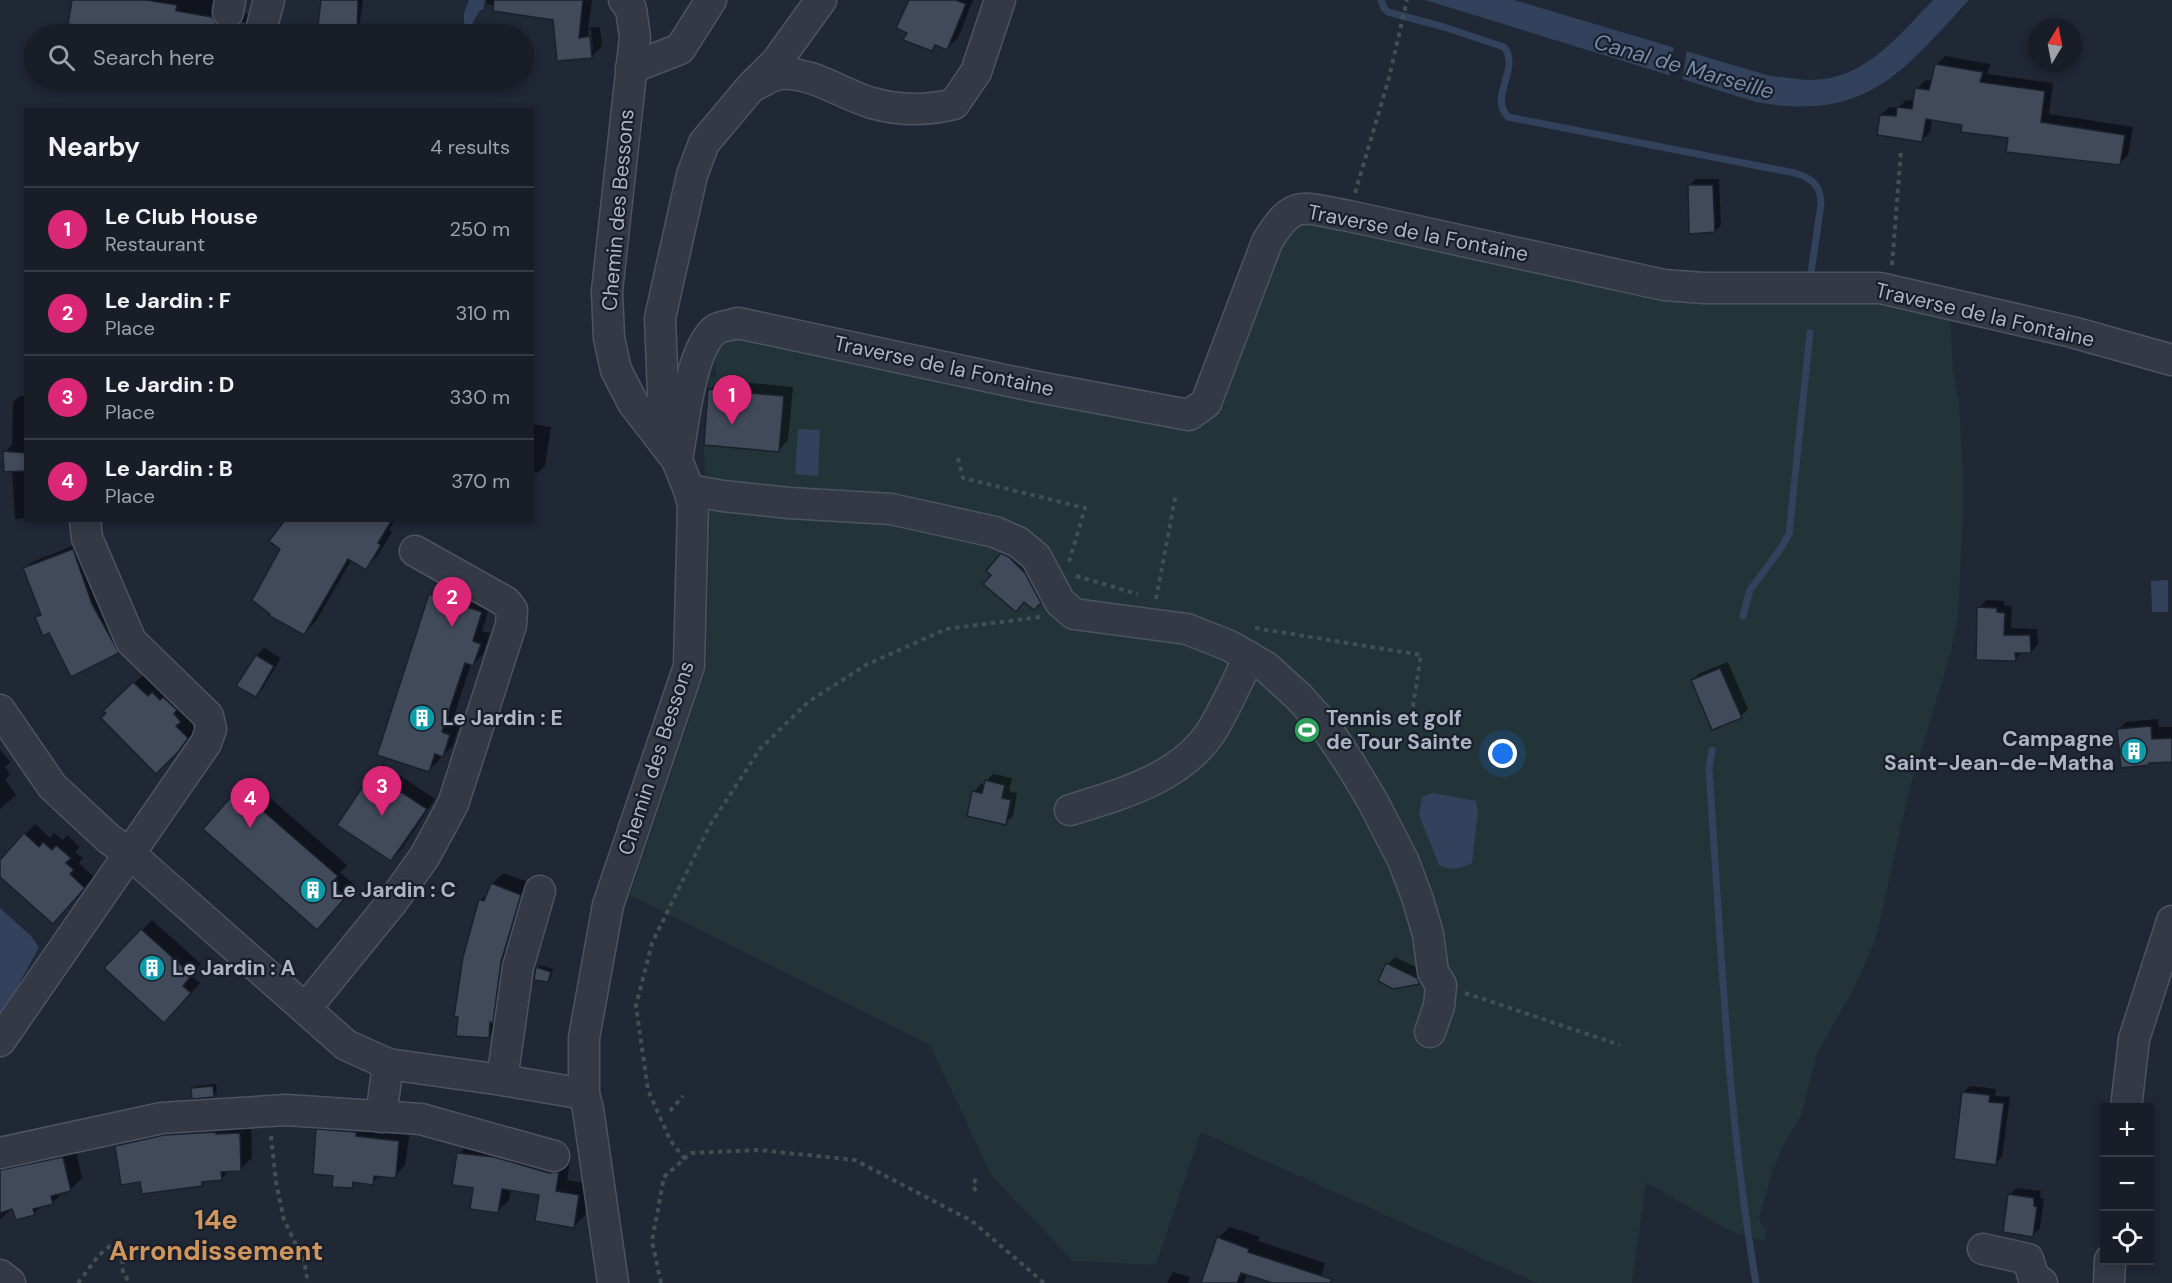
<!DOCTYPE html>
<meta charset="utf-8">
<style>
body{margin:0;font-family:"DM Sans",sans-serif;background:#252a34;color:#f1f3f6}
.controls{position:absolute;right:18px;bottom:18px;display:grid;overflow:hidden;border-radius:0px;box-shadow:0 3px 9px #0003}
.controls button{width:54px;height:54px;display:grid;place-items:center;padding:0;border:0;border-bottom:2px solid #363b45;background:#181d28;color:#f1f3f6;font:30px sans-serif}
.compass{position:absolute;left:2028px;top:18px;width:54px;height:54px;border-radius:50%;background:#181d28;box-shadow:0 3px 9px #0003;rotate:10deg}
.you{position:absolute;left:1503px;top:754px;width:21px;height:21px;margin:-15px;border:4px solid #fff;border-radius:50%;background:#1a73e8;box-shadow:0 0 0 9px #1a73e833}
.badge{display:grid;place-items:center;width:39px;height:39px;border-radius:50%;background:#db2777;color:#fff;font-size:20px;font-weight:700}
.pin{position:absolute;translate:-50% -50px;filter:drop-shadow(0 2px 3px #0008)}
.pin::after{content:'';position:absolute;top:32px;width:21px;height:18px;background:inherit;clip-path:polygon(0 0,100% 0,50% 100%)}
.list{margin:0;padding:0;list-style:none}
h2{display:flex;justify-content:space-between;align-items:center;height:78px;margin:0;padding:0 24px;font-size:26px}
h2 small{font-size:20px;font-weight:400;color:#9fa2a8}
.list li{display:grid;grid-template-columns:39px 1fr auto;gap:18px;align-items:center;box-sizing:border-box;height:84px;padding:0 24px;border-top:2px solid #363b45}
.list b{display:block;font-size:22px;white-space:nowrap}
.list p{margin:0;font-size:20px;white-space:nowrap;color:#9fa2a8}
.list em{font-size:20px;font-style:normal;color:#9fa2a8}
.icon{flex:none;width:33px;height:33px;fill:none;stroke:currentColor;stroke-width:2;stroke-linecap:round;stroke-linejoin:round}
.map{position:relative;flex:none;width:2172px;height:1283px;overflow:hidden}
.search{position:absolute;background:#181d28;box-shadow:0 3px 9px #0003;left:24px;top:24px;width:510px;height:66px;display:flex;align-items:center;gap:15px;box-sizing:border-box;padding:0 21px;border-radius:33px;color:#9fa2a8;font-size:22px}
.panel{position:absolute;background:#181d28;box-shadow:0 3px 9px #0003;left:24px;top:108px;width:510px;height:414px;border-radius:0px}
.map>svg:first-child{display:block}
.green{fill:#223437}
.water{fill:#33425c}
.pier{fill:#202735}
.shadow{fill:#0007;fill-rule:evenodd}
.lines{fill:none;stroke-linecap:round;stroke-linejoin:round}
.stream{stroke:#33425c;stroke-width:7}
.building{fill:#414a5a;stroke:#1a212c;stroke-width:1.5}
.minor-casing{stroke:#4d5461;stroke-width:33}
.path{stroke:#3f5053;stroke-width:4;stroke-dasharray:4.5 4.5;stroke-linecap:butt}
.minor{stroke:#333945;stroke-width:30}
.labels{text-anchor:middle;stroke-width:4.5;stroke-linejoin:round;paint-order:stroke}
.street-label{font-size:21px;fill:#adb4c3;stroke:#191f2a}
.poi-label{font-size:21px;font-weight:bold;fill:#adb4c3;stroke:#191f2a;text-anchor:start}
.water-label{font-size:22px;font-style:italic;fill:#7589aa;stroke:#191f2a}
.district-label{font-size:27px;font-weight:bold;fill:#cf955c;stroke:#191f2a}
</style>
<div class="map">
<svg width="2172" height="1283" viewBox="0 0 2172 1283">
<rect width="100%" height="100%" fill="#202735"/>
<path class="green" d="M 1303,216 L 1489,252 L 1870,291 L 1950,310 L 1953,370 L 1959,403 L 1964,493 L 1958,617 L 1950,656 L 1909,791 L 1876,939 L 1853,990 L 1817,1054 L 1801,1116 L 1781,1150 L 1771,1177 L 1759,1218 L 1762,1226 L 1767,1229 L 1764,1241 L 1728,1230 L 1646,1182 L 1632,1283 L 1537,1283 L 1201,1132 L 1156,1265 L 1073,1261 L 991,1175 L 930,1045 L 630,895 L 706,669 L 710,512 L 713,507 L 705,479 L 704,445 L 709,378 L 716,377 L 715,362 L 707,357 L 739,328 L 1198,421 L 1271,248 Z"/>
<g class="water">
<path d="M 469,0 L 485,0 L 483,10 L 480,10 L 472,24 L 468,26 L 464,23 L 464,13 Z"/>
<path d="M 1425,0 L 1514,0 L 1770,76 C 1784,77 1798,80 1812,80 C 1866,79 1899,35 1933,0 L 1969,0 C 1901,73 1867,122 1756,102 Z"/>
<path d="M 798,429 L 820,430 L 818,476 L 795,474 Z"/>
<path d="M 2168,580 L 2168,612 L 2152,612 L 2151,581 Z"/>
<path d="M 1433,793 L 1476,801 L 1478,811 L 1472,863 C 1461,869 1450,871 1439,865 L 1419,815 L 1422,797 Z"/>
<path d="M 0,908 L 31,936 L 39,947 L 0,1019 Z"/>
</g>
<path class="pier" d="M 1674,46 L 1687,49 L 1682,81 L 1669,79 Z"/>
<g class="shadow">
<path d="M 73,0 L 212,0 L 227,2 L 240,14 L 250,14 L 260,34 L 142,34 L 70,23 Z"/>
<path d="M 322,0 L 363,0 L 360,23 L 352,31 L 334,29 L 333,34 L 282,34 L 290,27 L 319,30 Z"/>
<path d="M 487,0 L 592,0 L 588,28 L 600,27 L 602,46 L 591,57 L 554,18 L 486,4 ZM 588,29 L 591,29 L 593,49 L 590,49 Z"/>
<path d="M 910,0 L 973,0 L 958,38 L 947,48 L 937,44 L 932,49 L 909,32 Z"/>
<path d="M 463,28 L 485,34 L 457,34 Z"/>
<path d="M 1945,56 L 1990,64 L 1987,74 L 2053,83 L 2049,114 L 2133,127 L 2128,155 L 2119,164 L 1964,123 L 1932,119 L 1930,132 L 1922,140 L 1881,115 L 1889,107 L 1898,108 L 1906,100 L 1915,101 L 1917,89 L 1925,80 L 1933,81 L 1936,65 Z"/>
<path d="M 1696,179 L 1719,179 L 1721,225 L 1715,231 L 1690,185 Z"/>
<path d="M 719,380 L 793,387 L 788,440 L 779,450 L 710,390 Z"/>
<path d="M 20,396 L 26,396 L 26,518 L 15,519 L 12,470 L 5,452 L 12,445 L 13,402 Z"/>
<path d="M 532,424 L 551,427 L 545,466 L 538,473 L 532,472 Z"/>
<path d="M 288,520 L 395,520 L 389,530 L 392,532 L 378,555 L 366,568 L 352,559 L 316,621 L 304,633 L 282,549 Z"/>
<path d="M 80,543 L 125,645 L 118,652 L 50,631 L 36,618 L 42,612 L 25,568 L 32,562 Z"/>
<path d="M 1009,547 L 1047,594 L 1034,608 L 993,575 L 1002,554 Z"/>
<path d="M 440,585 L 491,602 L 482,631 L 490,633 L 483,654 L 473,664 L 471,664 L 452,722 L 460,724 L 453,745 L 443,755 L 441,755 L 439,760 L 429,770 L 430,595 Z"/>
<path d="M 1986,600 L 2004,601 L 2004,605 L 2012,606 L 2011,628 L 2037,629 L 2038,644 L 2031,652 L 2023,652 L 2015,659 L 1979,608 Z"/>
<path d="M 264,648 L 281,658 L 263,688 L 255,695 L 238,685 L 257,655 Z"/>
<path d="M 1728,662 L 1748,709 L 1741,716 L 1692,680 L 1700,673 Z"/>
<path d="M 145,673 L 190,710 L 185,715 L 198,727 L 189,739 L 156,772 L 105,711 Z"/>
<path d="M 2158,719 L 2159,727 L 2172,727 L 2172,760 L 2119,729 L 2126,722 Z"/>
<path d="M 0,749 L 10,762 L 5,767 L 10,775 L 5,779 L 16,795 L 0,809 Z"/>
<path d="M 383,764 L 435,799 L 401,850 L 391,860 L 339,825 L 373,774 Z"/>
<path d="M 993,774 L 1012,778 L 1009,791 L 1017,793 L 1013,816 L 1005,823 L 974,792 L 981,784 L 985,785 L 986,781 Z"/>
<path d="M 249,780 L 347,865 L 340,873 L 355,885 L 327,917 L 205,829 Z"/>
<path d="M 35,824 L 50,838 L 54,833 L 63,840 L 67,835 L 80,847 L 75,852 L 83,858 L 79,863 L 94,877 L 63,911 L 0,875 L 0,862 Z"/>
<path d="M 503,873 L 531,883 L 500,1025 L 488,1037 L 460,1016 L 481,900 L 489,892 L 492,884 Z"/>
<path d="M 152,920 L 201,964 L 191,975 L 200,983 L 174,1012 L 106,968 Z"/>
<path d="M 1395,957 L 1424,971 L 1426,975 L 1419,982 L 1394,987 L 1388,964 Z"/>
<path d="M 540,965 L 553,969 L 551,978 L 548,981 L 537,968 Z"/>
<path d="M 216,1084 L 217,1093 L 213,1096 L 192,1089 L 195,1086 Z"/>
<path d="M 1970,1086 L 1996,1089 L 1995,1096 L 2010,1097 L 2002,1157 L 1995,1163 L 1964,1092 Z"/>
<path d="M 329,1119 L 410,1130 L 405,1165 L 394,1177 L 380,1175 L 372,1183 L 357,1181 L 352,1187 L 335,1174 L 318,1130 Z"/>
<path d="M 251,1122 L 252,1158 L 240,1169 L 230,1170 L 221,1179 L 206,1180 L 201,1185 L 142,1181 L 117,1146 L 128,1135 Z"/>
<path d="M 470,1143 L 561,1162 L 570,1162 L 567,1180 L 590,1184 L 585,1215 L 574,1226 L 541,1193 L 511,1189 L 509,1200 L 498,1211 L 475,1187 L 459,1154 Z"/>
<path d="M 75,1146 L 82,1178 L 70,1190 L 63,1192 L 52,1203 L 43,1205 L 34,1213 L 13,1208 L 0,1219 L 0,1158 Z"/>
<path d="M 2016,1188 L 2041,1191 L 2040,1198 L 2044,1199 L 2040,1228 L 2032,1236 L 2009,1195 Z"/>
<path d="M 1230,1227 L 1260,1237 L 1258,1241 L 1325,1263 L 1320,1281 L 1317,1283 L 1278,1283 L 1247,1274 L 1244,1283 L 1202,1283 L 1218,1238 Z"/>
<path d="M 1173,1272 L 1190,1277 L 1188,1283 L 1167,1283 Z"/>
</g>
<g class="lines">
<g class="stream">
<path d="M 1381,0 L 1384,8 L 1388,12 L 1444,27 L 1504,47 C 1521,69 1488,96 1508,117 L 1795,173 C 1812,178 1821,186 1821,204 L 1810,280"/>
<path d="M 1743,616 L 1750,590 L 1781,548 L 1789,534 L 1810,333"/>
<path d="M 1712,750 L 1709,769 C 1721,940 1727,1114 1756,1283"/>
</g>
</g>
<g class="building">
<path d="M 72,0 L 146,0 L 177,5 L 176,11 L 212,17 L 217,25 L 225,29 L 233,28 L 242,22 L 245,23 L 243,34 L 133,34 L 68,24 Z"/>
<path d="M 321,0 L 358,0 L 357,34 L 317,34 Z"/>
<path d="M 494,0 L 583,0 L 579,38 L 590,36 L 592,58 L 557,61 L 553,20 L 493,11 Z"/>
<path d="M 909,0 L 956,0 L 966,4 L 947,50 L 935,45 L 932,51 L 903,40 L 907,33 L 896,28 Z"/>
<path d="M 1935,64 L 1983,72 L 1980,82 L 2045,91 L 2041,122 L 2125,135 L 2120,165 L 2006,152 L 2008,138 L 1961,132 L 1962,125 L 1926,119 L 1922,142 L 1877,135 L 1880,115 L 1896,116 L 1897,107 L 1912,109 L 1915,88 L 1929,90 Z"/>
<path d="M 1688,185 L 1713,185 L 1715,232 L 1689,234 Z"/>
<path d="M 708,389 L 784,396 L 779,452 L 704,445 Z"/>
<path d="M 3,451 L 26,453 L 26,471 L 4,472 Z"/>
<path d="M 285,520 L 392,520 L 378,543 L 381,545 L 366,570 L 348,559 L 304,635 L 268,615 L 270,614 L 252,600 L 280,549 L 269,541 Z"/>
<path d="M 73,549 L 92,604 L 119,653 L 71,677 L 49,633 L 43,636 L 35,617 L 41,615 L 23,568 Z"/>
<path d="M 1001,553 L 1009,557 L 1025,573 L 1041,603 L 1034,610 L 1024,602 L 1016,612 L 983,584 L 991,575 L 986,571 Z"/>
<path d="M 429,594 L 482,612 L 473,641 L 481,644 L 473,666 L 465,663 L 442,732 L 450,735 L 443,757 L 435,754 L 429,772 L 377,755 Z"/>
<path d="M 1977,607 L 1997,608 L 1997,612 L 2005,613 L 2004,635 L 2030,635 L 2031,653 L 2015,653 L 2016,661 L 1976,660 Z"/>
<path d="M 256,655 L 274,666 L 256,697 L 236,686 Z"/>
<path d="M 1720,668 L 1742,718 L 1712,730 L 1691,680 Z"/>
<path d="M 133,682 L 148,696 L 152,692 L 160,700 L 163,697 L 177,710 L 174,714 L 181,722 L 176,726 L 188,738 L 179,751 L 156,774 L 101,718 L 106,713 L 103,711 Z"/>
<path d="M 2151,726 L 2152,739 L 2172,738 L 2172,762 L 2149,763 L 2149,765 L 2121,768 L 2117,729 Z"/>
<path d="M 372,773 L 427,809 L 391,861 L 337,825 Z"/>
<path d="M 985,780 L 1005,785 L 1002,798 L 1011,800 L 1006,825 L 967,816 L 972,791 L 982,793 Z"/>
<path d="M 238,789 L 338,876 L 331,884 L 346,897 L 317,930 L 203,829 Z"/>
<path d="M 24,833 L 39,847 L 43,842 L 52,850 L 56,845 L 71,858 L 66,863 L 74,870 L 70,874 L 85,888 L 53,924 L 0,877 L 0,860 Z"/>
<path d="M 491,883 L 521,895 L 501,962 L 493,1023 L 490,1022 L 489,1038 L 456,1036 L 458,1017 L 454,1017 L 463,957 L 479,899 L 484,901 Z"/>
<path d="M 141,929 L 192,975 L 183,986 L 191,993 L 164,1023 L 104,968 Z"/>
<path d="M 1386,963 L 1417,978 L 1420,984 L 1393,989 L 1378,981 Z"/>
<path d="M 536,967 L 551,972 L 548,982 L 534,980 Z"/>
<path d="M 213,1086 L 214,1097 L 192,1099 L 191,1088 Z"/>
<path d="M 1962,1092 L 1990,1095 L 1989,1102 L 2004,1103 L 1996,1165 L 1954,1159 Z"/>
<path d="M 316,1129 L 356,1132 L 356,1136 L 399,1141 L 396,1176 L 394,1178 L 374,1176 L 373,1185 L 353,1182 L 353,1188 L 332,1187 L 333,1176 L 313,1174 Z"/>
<path d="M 216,1132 L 216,1134 L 240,1133 L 241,1171 L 221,1172 L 222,1180 L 202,1182 L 202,1186 L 142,1194 L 140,1182 L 121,1185 L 115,1146 L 164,1135 Z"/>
<path d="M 457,1153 L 494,1157 L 549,1173 L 559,1172 L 556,1191 L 579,1195 L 574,1228 L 535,1221 L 539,1195 L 502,1189 L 498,1213 L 470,1209 L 473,1188 L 452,1185 Z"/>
<path d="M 63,1157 L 71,1191 L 51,1196 L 53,1204 L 33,1209 L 35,1215 L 16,1220 L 12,1209 L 0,1213 L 0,1170 Z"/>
<path d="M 2008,1194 L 2034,1198 L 2034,1206 L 2037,1207 L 2033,1237 L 2003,1232 Z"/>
<path d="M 1217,1237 L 1249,1249 L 1248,1252 L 1331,1279 L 1331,1283 L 1273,1283 L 1241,1273 L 1237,1283 L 1201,1283 Z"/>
</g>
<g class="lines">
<defs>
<g id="minor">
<path d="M 228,12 L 230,0"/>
<path d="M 260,34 L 269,0"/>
<path d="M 631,68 L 680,49 L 711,0"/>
<path d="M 755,85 C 762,82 772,75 780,74 C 812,71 843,95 872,103 C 900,111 926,111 954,104 L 976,72 L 1000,0"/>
<path d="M 665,444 L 660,318 L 692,175 L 704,143 L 752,86 L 777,61 L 821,0"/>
<path d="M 677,460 C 683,429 690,348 716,329 C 722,326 732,325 738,323 L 1033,386 L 1189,415 L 1206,403 L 1267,242 C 1294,197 1302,208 1349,216 L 1664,285 L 1704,288 L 1880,288 L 2072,332 L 2172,360"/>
<path d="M 689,490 L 723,496 L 789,503 L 891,509 L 995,532 L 1018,542 L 1036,557 L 1060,602 L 1074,614 L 1187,629 L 1230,646 L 1266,667 L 1299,697 L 1325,726 L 1351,765 L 1372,800 L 1403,860 L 1417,897 L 1428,934 L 1433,972 L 1441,985 L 1439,1006 L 1430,1032"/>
<path d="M 0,710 L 52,786 L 109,839 L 129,853 L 346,1045 L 388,1064 L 502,1080 L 584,1094"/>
<path d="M 1070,810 C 1122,794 1185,777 1214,727 C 1227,705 1238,680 1249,657"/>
<path d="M 306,1008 L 393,901 L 425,856 L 453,804 L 511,625 L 512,610 L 506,602 L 415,551"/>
<path d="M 0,1041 L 206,743 L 211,729 L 208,716 L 131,641 L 87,538 L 85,520"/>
<path d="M 502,1080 L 518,967 L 540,891"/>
<path d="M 2126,1108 L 2134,1039 L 2172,921"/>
<path d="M 381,1117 L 388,1064"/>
<path d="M 0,1153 L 162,1118 L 286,1110 L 421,1119 L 554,1156"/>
<path d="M 1983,1249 L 2028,1259 L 2033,1276 L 2042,1283"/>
<path d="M 0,1275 L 10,1283"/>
<path d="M 613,1283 L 588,1109 L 584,1094 L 584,1038 L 608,905 L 689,666 L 693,505 L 689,490 L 677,460 L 633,403 L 616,370 L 609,338 L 607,291 L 635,37 L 631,9 L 624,0"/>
<path d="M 2109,1283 L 2110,1260"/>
</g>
</defs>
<use href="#minor" class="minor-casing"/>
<g class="path">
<path d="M 1355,193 L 1389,78 L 1407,0"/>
<path d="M 1892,265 L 1901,151"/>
<path d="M 958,458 L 963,478 L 1085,508 L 1069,562"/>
<path d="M 1076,576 L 1138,594"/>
<path d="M 1156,599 L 1176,493"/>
<path d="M 1255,628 L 1421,655 L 1410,725"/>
<path d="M 1465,993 L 1620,1045"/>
<path d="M 670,1111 L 683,1096"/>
<path d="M 271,1136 L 276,1182 L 284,1220 L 304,1261 L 308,1283"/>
<path d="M 685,1159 L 670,1140 L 648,1090 L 636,1006 L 652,943 L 710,825 L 760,749 L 808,702 L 866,665 L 946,629 L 1040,617"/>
<path d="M 976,1191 L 973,1186 L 976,1178"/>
<path d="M 78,1283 L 99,1255 L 110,1246 L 122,1249 L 123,1274 L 131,1283"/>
<path d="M 661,1283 L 652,1241 L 664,1177 L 691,1153 L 759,1150 L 855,1160 L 972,1221 L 1044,1283"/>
</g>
<use href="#minor" class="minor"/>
</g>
<defs>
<symbol id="building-disc" viewBox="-11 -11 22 22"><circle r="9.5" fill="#0f9aa8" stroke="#191f2a"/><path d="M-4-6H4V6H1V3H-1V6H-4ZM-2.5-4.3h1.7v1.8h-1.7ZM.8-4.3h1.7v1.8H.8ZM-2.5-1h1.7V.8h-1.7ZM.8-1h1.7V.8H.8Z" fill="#fff"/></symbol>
<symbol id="stadium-disc" viewBox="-11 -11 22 22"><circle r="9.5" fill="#2e9e5b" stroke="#191f2a"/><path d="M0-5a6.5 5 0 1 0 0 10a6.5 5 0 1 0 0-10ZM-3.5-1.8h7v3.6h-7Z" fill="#fff"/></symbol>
</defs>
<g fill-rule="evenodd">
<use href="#building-disc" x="407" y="703" width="30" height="30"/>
<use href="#stadium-disc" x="1292" y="715" width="30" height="30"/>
<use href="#building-disc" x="2119" y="736" width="30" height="30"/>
<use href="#building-disc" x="298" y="875" width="30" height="30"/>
<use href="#building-disc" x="137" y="953" width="30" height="30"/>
</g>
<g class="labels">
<g class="street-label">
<text transform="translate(618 210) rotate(-85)" y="7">Chemin des Bessons</text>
<text transform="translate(1418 233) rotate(11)" y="7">Traverse de la Fontaine</text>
<text transform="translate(1985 315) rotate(13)" y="7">Traverse de la Fontaine</text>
<text transform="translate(944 366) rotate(12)" y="7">Traverse de la Fontaine</text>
<text transform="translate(656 758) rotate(-72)" y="7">Chemin des Bessons</text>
</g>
<g class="poi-label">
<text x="442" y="725">Le Jardin : E</text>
<text x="1326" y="725">Tennis et golf<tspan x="1326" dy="24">de Tour Sainte</tspan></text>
<text x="2114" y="746" text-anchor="end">Campagne<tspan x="2114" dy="24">Saint-Jean-de-Matha</tspan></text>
<text x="332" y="897">Le Jardin : C</text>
<text x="172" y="975">Le Jardin : A</text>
</g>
<g class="water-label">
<text transform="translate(1684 66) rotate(16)" y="8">Canal de Marseille</text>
</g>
<g class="district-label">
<text x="216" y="1229">14e<tspan x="216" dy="31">Arrondissement</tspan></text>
</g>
</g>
</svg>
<div class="controls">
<button>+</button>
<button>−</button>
<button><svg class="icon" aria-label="locate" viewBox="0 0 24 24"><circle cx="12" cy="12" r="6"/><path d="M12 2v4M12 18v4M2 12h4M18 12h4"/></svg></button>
</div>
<svg class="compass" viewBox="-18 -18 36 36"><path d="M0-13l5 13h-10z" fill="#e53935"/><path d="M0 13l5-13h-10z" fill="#9fa2a8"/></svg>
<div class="you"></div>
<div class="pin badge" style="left:732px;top:425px">1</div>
<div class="pin badge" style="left:452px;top:627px">2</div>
<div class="pin badge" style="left:382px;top:816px">3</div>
<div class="pin badge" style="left:250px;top:828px">4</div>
<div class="search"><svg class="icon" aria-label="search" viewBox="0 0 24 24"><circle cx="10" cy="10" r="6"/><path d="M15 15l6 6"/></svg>Search here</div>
<section class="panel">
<h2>Nearby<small>4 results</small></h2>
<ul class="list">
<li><span class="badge">1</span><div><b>Le Club House</b><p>Restaurant</p></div><em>250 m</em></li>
<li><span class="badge">2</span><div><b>Le Jardin : F</b><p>Place</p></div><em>310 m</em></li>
<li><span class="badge">3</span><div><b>Le Jardin : D</b><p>Place</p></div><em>330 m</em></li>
<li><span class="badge">4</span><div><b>Le Jardin : B</b><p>Place</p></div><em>370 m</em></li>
</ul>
</section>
</div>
